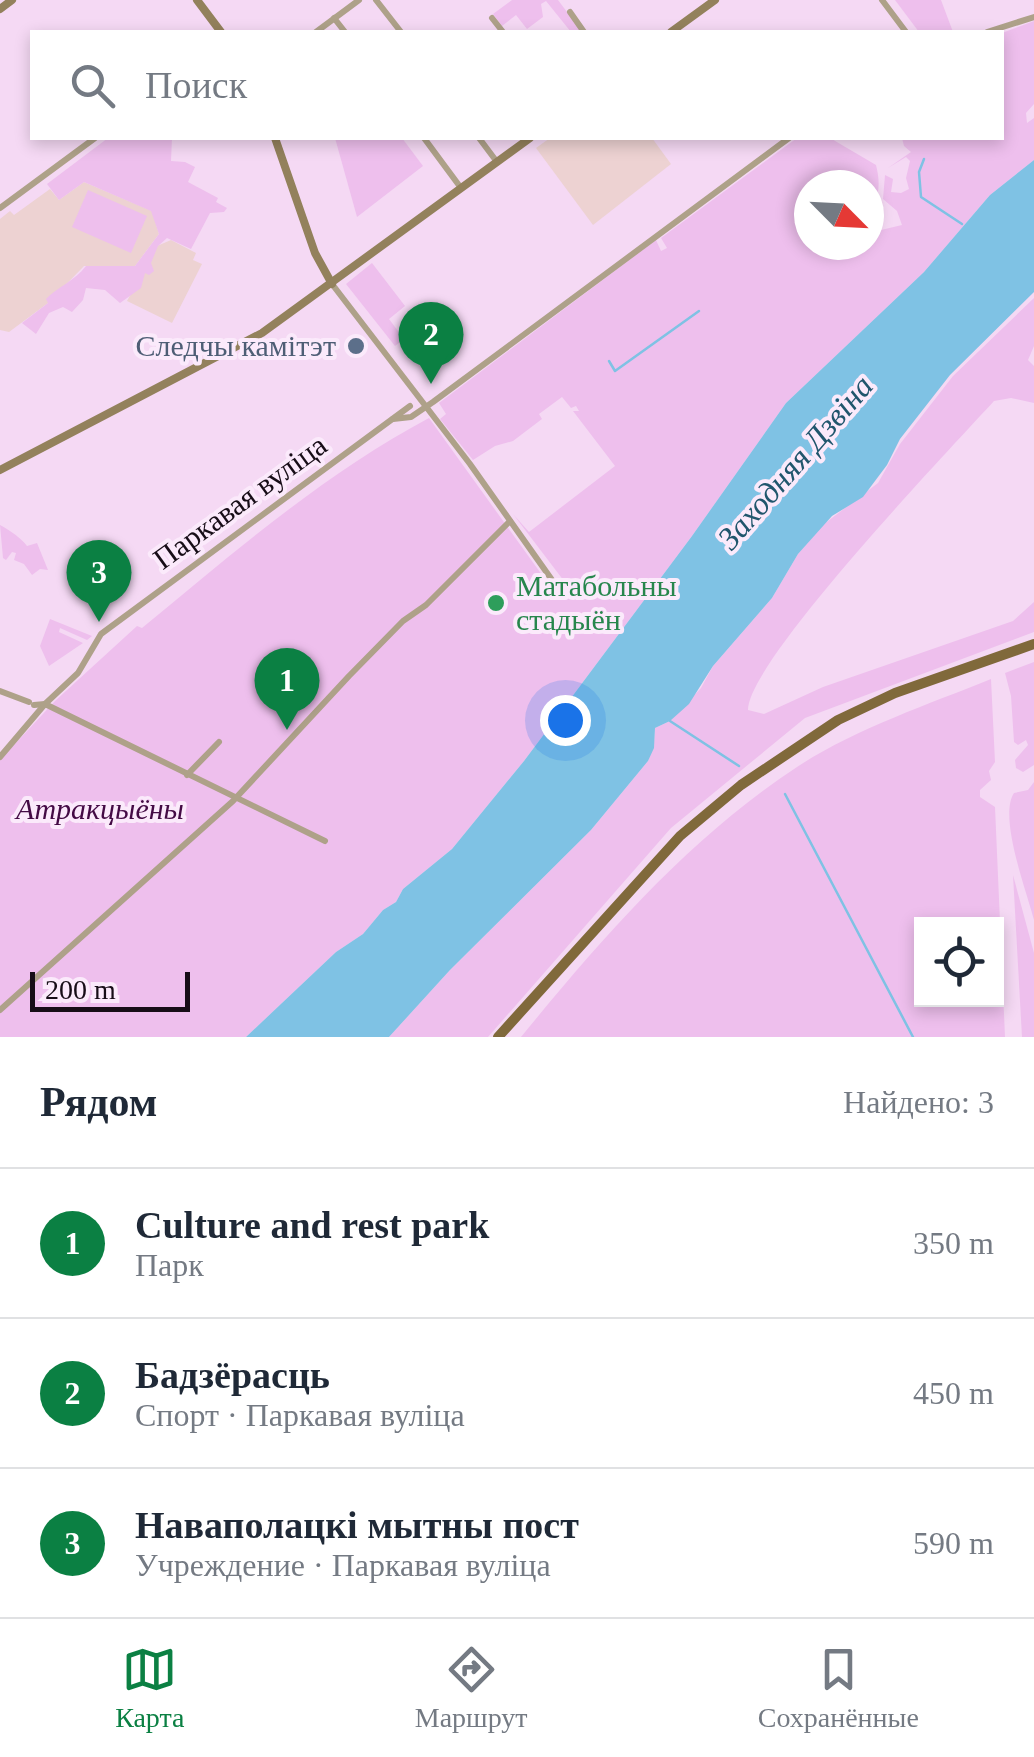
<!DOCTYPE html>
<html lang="ru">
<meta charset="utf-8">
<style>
body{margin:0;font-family:Georgia,serif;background:#f6f6f7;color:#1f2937}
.controls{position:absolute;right:30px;bottom:30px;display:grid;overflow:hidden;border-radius:0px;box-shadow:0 5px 15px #0003}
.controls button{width:90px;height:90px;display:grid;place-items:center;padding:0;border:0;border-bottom:2px solid #e0e1e3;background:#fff;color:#1f2937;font:50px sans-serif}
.compass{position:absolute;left:794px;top:170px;width:90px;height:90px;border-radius:50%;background:#fff;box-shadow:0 5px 15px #0003;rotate:114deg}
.scale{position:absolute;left:30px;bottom:25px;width:160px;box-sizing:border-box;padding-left:10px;border:5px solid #170d17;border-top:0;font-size:28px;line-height:35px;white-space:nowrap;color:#170d17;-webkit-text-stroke:8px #fbeafb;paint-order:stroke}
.you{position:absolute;left:565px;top:720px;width:35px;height:35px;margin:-25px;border:8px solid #fff;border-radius:50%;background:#1a73e8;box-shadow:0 0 0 15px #1a73e833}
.badge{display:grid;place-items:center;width:65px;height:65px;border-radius:50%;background:#0b8043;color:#fff;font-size:32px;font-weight:700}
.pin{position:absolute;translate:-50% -82px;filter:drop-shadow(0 2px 5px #0008)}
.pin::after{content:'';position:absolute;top:52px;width:35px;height:30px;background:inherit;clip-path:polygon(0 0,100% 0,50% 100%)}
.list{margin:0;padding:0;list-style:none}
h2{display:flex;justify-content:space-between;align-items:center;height:130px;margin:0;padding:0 40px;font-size:42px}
h2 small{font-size:32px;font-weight:400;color:#747a83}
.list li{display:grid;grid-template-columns:65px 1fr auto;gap:30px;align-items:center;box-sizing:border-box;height:150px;padding:0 40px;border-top:2px solid #e0e1e3}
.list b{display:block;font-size:38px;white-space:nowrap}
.list p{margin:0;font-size:32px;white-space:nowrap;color:#747a83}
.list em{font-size:32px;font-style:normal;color:#747a83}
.icon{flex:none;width:55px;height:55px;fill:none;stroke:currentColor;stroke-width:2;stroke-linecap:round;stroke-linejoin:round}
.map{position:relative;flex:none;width:1034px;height:1037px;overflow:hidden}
.search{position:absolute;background:#fff;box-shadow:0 5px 15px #0003;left:30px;right:30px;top:30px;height:110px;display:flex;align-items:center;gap:25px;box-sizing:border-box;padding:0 35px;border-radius:0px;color:#747a83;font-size:38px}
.sheet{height:580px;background:#fff}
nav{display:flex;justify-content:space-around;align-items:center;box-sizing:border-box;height:140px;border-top:2px solid #e0e1e3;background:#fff;font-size:28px;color:#747a83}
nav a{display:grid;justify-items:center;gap:5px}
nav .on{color:#0b8043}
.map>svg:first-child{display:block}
.industrial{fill:#edd2d2}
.green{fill:#eebfed;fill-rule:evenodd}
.water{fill:#7fc2e4}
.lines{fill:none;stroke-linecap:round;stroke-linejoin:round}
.stream{stroke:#7fc2e4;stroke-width:2.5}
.street{stroke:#aea189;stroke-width:6}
.secondary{stroke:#93815c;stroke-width:8}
.primary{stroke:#80693b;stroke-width:10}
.service-dot{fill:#5c6f8a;stroke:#fbeafb;stroke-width:4}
.leisure-dot{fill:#2e9e5b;stroke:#fbeafb;stroke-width:4}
.labels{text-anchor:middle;stroke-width:8;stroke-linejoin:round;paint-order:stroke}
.service-label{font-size:30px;fill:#4e5e75;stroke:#fbeafb;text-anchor:end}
.street-label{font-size:30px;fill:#170d17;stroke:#fbeafb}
.leisure-label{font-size:30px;fill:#27864d;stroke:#fbeafb;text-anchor:start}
.park-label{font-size:30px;font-style:italic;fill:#440b45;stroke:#fbeafb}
.water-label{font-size:32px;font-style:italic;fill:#21566d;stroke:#fbeafb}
</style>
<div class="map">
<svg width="1034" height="1037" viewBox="0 0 1034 1037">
<rect width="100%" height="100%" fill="#f5d9f4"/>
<g class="industrial">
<path d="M 550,138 L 652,138 L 671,164 L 593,225 L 536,148 Z"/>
<path d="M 84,182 L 152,211 L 159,234 L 135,266 L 84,266 L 48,303 L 9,332 L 0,330 L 0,219 L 10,211 L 14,215 L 50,189 L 59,200 Z"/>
<path d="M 171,240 L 196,253 L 193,260 L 202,264 L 172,323 L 127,301 L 157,246 Z"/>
</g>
<g class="green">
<path d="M 512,0 L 558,0 L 582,32 L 571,32 L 546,1 L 541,4 L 543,17 L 527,29 L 516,15 L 502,26 L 493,14 Z"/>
<path d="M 895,0 L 941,0 L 953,32 L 919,32 Z"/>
<path d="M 1034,21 L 1034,104 L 1026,113 L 1027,123 L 1034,118 L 1034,160 L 990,195 L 924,272 L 786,403 L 692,536 L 524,761 L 452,849 L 403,889 L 396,902 L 383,910 L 363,934 L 336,952 L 246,1037 L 0,1037 L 0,760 L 55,701 L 137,626 L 142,628 C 233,553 324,474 429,418 L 555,593 L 562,597 L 567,593 L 564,581 L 513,514 L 529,532 L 615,466 L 573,411 L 579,411 L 576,406 L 571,408 L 562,397 L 539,414 L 542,419 L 513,441 L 495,446 L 473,460 L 440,419 L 446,414 L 439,403 L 656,240 L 661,251 L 667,248 L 661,238 L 797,138 L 830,138 L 876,165 C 881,185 879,197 869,215 L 869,185 L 809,185 L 809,245 L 869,245 L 871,218 L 880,213 L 883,215 L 881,230 L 902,225 L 897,211 L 883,199 L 885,175 L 893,179 L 891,192 L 901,193 L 909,189 L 906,178 L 910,161 L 906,157 L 888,168 L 911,152 L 904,146 L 902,138 L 1002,138 L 1002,33 Z"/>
<path d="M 108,138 L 172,138 L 171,161 L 185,162 L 195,167 L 188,182 L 218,198 L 216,202 L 227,208 L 224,212 L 210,213 L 191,249 L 167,238 L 158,246 L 151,263 L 154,271 L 149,275 L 145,273 L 141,288 L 120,303 L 105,290 L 86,288 L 83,300 L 72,312 L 63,307 L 49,313 L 36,334 L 22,323 L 48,303 L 46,299 C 57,287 75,281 86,266 L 135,266 L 159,234 L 151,211 L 84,182 L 59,200 L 47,184 Z"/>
<path d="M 335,138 L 402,138 L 423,166 L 357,217 Z"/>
<path d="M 88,190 L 147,216 L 131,253 L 72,227 Z"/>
<path d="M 372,263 L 405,306 L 389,319 L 404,339 L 395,346 L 346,284 Z"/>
<path d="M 1034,298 L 1034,346 L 1028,360 L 1034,366 L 1034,403 L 1011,398 L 994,401 C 951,448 747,662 748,710 L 764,714 L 823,687 L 1013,621 L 1034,602 L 1034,632 L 805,718 L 671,828 L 488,1037 L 389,1037 L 450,970 L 591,830 L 648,761 L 654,743 L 655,728 L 670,721 L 701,688 L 713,666 L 772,598 L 798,554 L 824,524 L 878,483 L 900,444 L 953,376 Z"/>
<path d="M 0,525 C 11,531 21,538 27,546 L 37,543 L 48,570 L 40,569 L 32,575 L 24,564 L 14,560 L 16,553 L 12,552 L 6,560 L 3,558 Z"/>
<path d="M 50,619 L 92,636 L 87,640 L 60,628 L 59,632 L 83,643 L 49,666 L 40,646 Z"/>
<path d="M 1034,662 L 1034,765 L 1023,772 L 1016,768 L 1015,760 L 1028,745 L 1026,740 L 1018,745 L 1014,742 L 1011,696 L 1005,673 Z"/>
<path d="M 991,679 L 995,762 L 989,771 L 991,780 L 980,790 L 980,797 L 995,807 L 1005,1037 L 521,1037 C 602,938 689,838 797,767 C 855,729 927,705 991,679 ZM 922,924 L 996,924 L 996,999 L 922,999 Z"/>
<path d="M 1034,782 L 1034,920 C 1027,892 998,817 1014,793 L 1028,790 Z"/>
<path d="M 1013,875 L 1034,953 L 1034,1037 L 1022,1037 Z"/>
</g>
<path class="water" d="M 1034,160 L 1034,292 L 950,375 L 900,439 L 887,465 L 863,497 L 832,516 L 798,554 L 772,598 L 713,666 L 689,704 L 670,721 L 655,728 L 654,748 L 648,761 L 591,830 L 450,970 L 389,1037 L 246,1037 L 336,952 L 363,934 L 383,910 L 396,902 L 403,889 L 452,849 L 524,761 L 692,536 L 786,403 L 924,272 L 990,195 Z"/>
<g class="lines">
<g class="stream">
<path d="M 924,159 L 919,172 L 921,197 L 962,224"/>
<path d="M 609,361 L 615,371 L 699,311"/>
<path d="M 670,721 L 739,766"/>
<path d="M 785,794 L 913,1037"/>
</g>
<g class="street">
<path d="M 376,0 L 401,32"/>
<path d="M 882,0 L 906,32"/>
<path d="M 570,12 L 584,32"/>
<path d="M 334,18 L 345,32"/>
<path d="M 492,18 L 503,32"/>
<path d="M 316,32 L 359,0"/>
<path d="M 987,32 L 1034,17"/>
<path d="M 424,138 L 461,188"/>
<path d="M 479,138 L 497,162"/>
<path d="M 0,208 L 95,138"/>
<path d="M 332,284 L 470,464 L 557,587"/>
<path d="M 393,419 L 411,417 L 433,402 L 789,138"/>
<path d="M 0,691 L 29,702"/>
<path d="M 34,705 L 45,704 L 325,841"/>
<path d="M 0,757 L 45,704 L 78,673 L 101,634 L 410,406"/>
<path d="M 187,775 L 219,742"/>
<path d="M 0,1010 L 233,801 L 349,676 L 403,621 L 426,605 L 510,521"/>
</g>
<g class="secondary">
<path d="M 197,0 L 221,32"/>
<path d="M 0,9 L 12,0"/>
<path d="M 671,32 L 715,0"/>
<path d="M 275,138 L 315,253 L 332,284"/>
<path d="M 0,470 L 262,333 L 530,138"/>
</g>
<path class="primary" d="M 498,1037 L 680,836 L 741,785 L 838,720 L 895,693 L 1034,644"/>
</g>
<circle class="service-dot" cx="356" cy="346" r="10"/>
<circle class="leisure-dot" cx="496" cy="603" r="10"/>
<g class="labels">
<g class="service-label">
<text x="336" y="356">Следчы камітэт</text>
</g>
<g class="street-label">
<text transform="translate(240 502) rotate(-36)" y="10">Паркавая вуліца</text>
</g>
<g class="leisure-label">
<text x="516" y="596">Матабольны<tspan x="516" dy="34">стадыён</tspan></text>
</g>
<g class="park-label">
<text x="100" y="819">Атракцыёны</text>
</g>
<g class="water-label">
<text transform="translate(795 462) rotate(-49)" y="11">Заходняя Дзвіна</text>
</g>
</g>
</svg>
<div class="controls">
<button><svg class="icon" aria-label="locate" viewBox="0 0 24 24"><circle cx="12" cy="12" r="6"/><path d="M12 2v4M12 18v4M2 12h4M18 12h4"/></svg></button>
</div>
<svg class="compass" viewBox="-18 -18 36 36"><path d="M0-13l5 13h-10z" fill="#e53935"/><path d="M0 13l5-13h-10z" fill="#747a83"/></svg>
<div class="scale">200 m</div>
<div class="you"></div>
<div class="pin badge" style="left:287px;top:730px">1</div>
<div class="pin badge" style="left:431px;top:384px">2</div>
<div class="pin badge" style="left:99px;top:622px">3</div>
<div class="search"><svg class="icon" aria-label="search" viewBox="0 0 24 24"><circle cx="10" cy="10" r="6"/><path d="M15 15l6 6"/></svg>Поиск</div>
</div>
<section class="sheet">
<h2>Рядом<small>Найдено: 3</small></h2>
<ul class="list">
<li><span class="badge">1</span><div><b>Culture and rest park</b><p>Парк</p></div><em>350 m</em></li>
<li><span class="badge">2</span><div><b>Бадзёрасць</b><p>Спорт · Паркавая вуліца</p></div><em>450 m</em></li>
<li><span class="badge">3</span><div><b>Наваполацкі мытны пост</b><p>Учреждение · Паркавая вуліца</p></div><em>590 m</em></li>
</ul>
</section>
<nav>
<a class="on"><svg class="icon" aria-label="map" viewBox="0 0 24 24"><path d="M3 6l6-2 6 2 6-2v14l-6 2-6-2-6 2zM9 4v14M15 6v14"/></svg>Карта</a>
<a><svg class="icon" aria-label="directions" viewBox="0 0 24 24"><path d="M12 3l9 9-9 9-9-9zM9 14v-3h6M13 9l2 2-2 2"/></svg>Маршрут</a>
<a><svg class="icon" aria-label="saved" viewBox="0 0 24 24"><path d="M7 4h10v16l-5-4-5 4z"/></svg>Сохранённые</a>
</nav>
